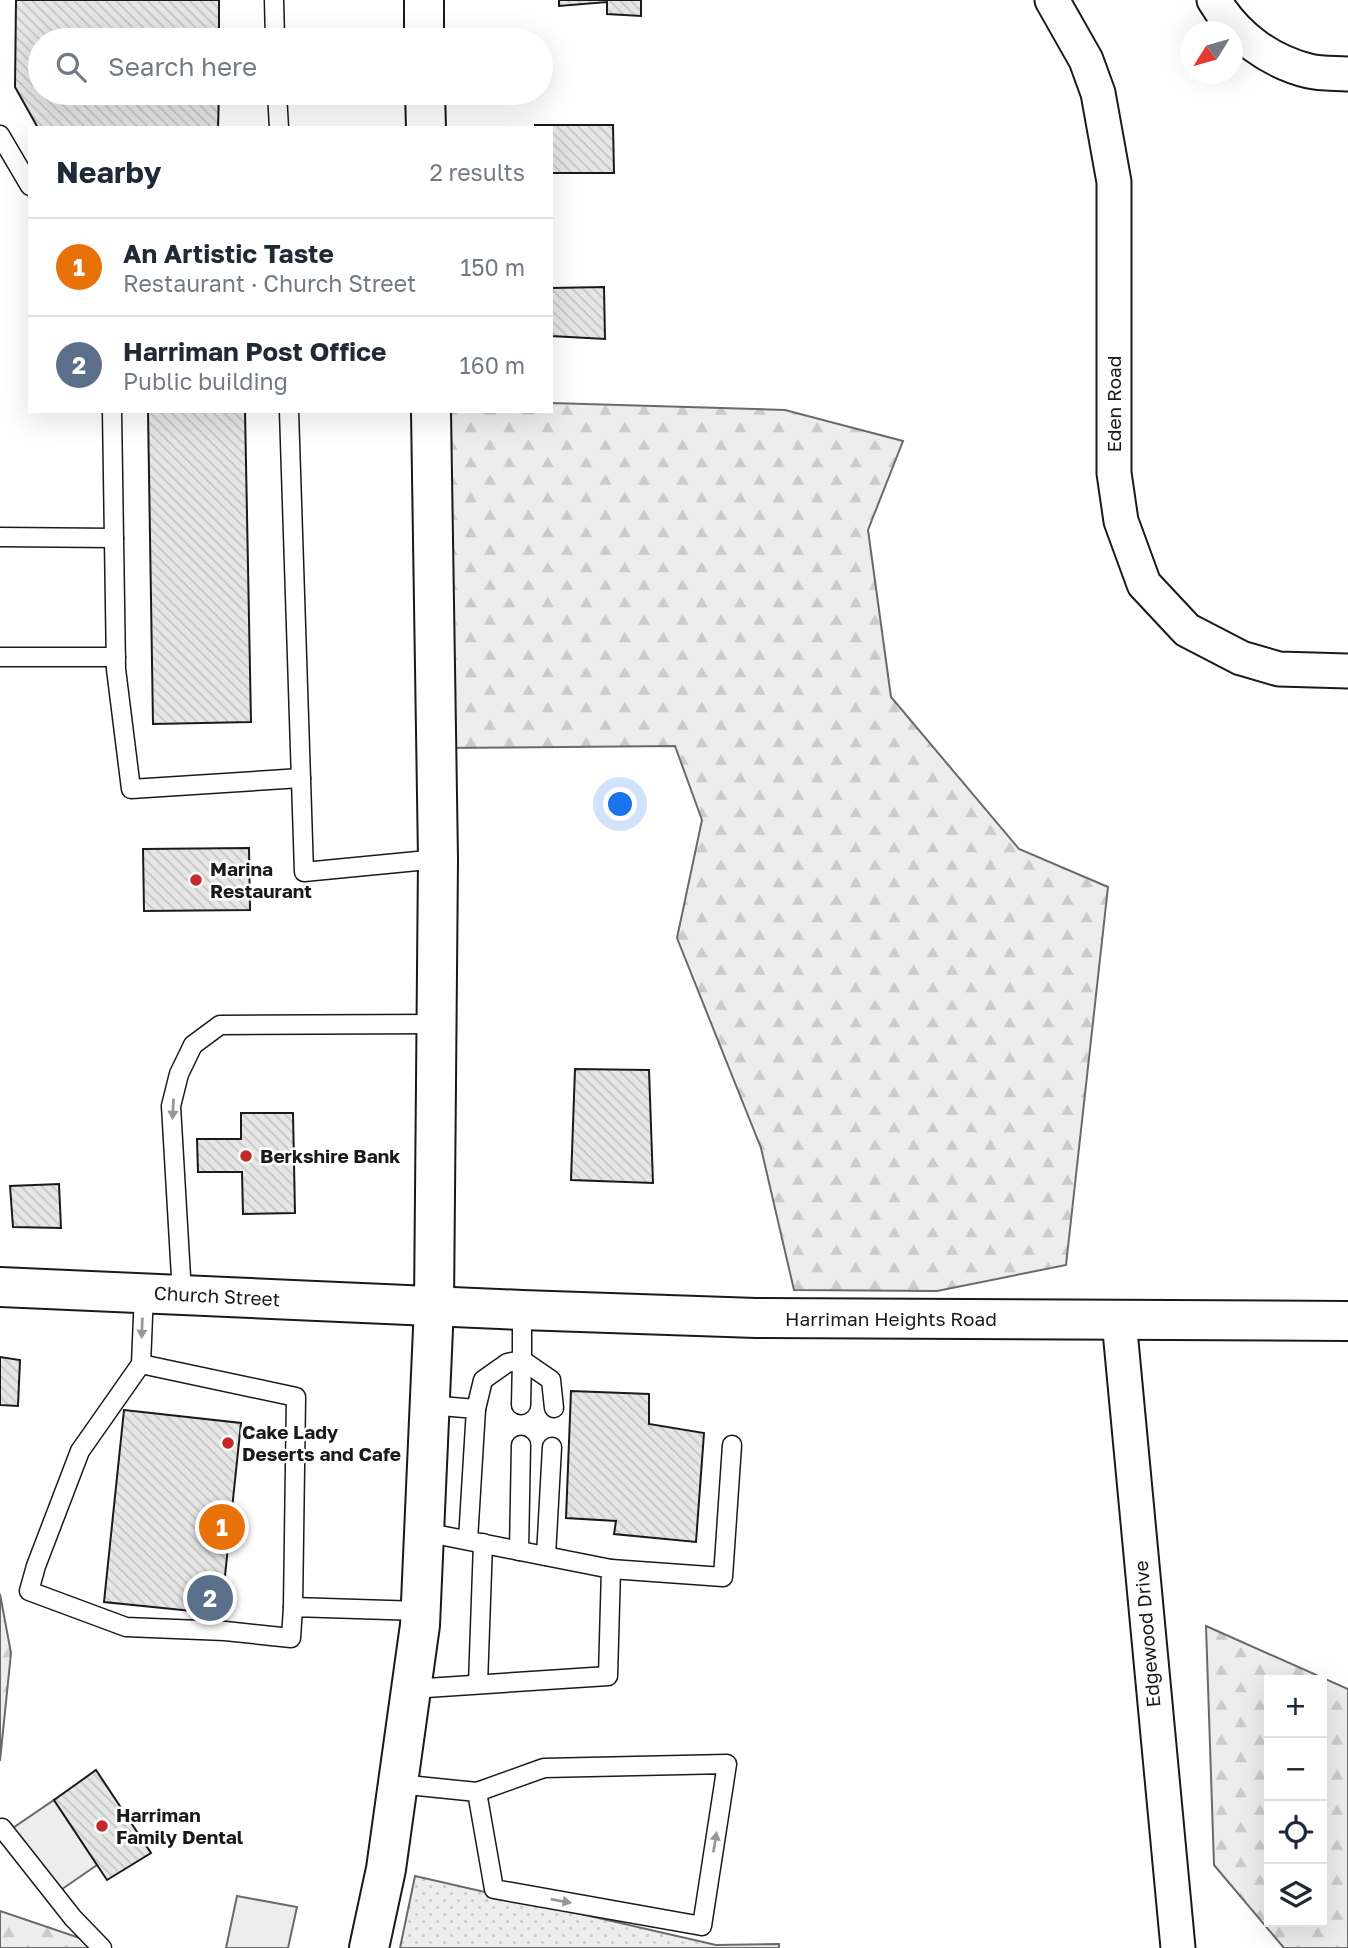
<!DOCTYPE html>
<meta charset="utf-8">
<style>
body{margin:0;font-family:"Golos Text",sans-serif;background:#f6f6f7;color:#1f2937}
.controls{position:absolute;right:21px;bottom:21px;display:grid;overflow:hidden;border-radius:0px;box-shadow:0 7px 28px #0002}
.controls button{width:63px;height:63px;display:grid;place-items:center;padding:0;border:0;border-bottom:2px solid #e0e1e3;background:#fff;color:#1f2937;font:35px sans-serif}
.compass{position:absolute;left:1180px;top:21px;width:63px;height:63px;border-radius:50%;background:#fff;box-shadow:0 7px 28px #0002;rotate:233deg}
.you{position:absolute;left:621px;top:805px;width:24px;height:24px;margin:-18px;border:5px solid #fff;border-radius:50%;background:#1a73e8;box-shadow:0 0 0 10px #1a73e833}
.badge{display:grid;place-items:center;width:46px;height:46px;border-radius:50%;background:#c62828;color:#fff;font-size:23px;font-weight:700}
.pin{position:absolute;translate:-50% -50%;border:4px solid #fff;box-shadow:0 2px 7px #0006}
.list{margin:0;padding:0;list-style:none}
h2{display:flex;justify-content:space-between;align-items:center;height:91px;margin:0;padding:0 28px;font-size:30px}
h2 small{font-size:23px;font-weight:400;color:#747a83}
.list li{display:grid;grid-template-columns:46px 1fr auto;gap:21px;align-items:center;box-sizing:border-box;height:98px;padding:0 28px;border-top:2px solid #e0e1e3}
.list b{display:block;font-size:26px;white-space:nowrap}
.list p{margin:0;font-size:23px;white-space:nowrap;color:#747a83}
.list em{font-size:23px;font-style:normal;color:#747a83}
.icon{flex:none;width:38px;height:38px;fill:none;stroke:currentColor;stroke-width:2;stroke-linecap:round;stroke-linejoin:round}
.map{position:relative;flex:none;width:1348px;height:1948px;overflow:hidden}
.search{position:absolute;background:#fff;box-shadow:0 7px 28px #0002;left:28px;top:28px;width:525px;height:77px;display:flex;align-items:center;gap:18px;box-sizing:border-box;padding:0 24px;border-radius:38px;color:#747a83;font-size:26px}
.panel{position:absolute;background:#fff;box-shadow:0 7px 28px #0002;left:28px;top:126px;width:525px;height:287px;border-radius:0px}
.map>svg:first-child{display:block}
.grass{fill:url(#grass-dots);stroke:#6a6a6a;stroke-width:2}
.forest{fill:url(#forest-firs);stroke:#6a6a6a;stroke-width:2;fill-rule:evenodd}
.pitch{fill:#ededed;stroke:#6a6a6a;stroke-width:2}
.building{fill:url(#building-back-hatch);stroke:#1a1a1a;stroke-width:2}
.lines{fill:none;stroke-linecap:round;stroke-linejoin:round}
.lane-casing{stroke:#1a1a1a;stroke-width:21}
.street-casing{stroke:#1a1a1a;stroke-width:37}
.secondary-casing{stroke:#1a1a1a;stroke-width:42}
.primary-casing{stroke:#1a1a1a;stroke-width:42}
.lane{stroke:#fff;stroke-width:18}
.street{stroke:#fff;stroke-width:33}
.secondary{stroke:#fff;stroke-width:38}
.primary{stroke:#fff;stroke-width:38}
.oneway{fill:#989898}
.poi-dot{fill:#c62828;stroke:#fff;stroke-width:2.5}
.labels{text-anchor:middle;stroke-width:5;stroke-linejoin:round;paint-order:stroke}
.street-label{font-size:19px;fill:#1a1a1a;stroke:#fff}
.poi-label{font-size:19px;font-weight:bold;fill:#1a1a1a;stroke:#fff;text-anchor:start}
</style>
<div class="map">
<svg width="1348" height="1948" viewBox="0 0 1348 1948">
<defs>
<pattern id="grass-dots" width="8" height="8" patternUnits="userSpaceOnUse" patternTransform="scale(1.75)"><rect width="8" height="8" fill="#ededed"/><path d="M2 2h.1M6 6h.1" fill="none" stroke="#cbcbcb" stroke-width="1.8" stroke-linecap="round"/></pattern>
<pattern id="forest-firs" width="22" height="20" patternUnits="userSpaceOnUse" patternTransform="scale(1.75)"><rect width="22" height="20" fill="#ededed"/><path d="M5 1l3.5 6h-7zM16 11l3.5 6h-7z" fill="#cbcbcb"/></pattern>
<pattern id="building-back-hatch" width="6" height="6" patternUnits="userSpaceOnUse" patternTransform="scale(1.75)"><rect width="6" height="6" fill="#e6e6e6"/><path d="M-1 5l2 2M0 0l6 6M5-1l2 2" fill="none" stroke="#c5c5c5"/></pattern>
</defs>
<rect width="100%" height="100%" fill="#fff"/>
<path class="grass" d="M 415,1876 L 716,1945 L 779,1944 L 779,1948 L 400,1948 Z"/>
<g class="forest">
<path d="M 551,403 L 785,410 L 903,441 L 868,530 L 891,697 L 1019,849 L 1108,887 L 1066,1265 L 937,1291 L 794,1290 L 761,1148 L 677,938 L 702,820 L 675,746 L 437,748 L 431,411 L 551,411 Z"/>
<path d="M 0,1594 L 11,1653 L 0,1761 Z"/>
<path d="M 1206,1626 L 1348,1689 L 1348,1948 L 1284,1948 L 1214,1865 ZM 1269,1680 L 1322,1680 L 1322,1922 L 1269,1922 Z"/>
<path d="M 0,1911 L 109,1948 L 0,1948 Z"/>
</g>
<g class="pitch">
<path d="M 54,1800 L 97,1865 L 55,1894 L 7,1832 Z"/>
<path d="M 237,1896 L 297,1907 L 288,1948 L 226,1948 Z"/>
</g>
<g class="building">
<path d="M 16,0 L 219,0 L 219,40 L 40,40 L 40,93 L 219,93 L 218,128 L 38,128 L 15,87 Z"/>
<path d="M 559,0 L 641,0 L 641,16 L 607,14 L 607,2 L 559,6 Z"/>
<path d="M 535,125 L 613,125 L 614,173 L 551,173 L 551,128 L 535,128 Z"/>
<path d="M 604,287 L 605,339 L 551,336 L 551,288 Z"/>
<path d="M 148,411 L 245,411 L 251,722 L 153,724 Z"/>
<path d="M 249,848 L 250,910 L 144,911 L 143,849 Z"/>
<path d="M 575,1069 L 649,1070 L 653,1183 L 571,1180 Z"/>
<path d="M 241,1113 L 293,1113 L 295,1213 L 243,1214 L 242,1172 L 198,1172 L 197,1139 L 241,1139 Z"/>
<path d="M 59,1184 L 61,1228 L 13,1227 L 10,1186 Z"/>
<path d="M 0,1357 L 20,1360 L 18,1406 L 0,1405 Z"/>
<path d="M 571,1391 L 649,1394 L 649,1424 L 704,1433 L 696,1542 L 614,1534 L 616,1521 L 566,1518 Z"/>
<path d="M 124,1410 L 241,1423 L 221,1614 L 104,1602 Z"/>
<path d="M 96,1770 L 151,1853 L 107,1880 L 54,1800 Z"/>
</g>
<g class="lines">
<defs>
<g id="lane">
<path d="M 274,0 L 275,40"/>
<path d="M 277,93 L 279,128"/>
<path d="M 0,135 L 30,186"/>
<path d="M 112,411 L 116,669 L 131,789 L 301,778"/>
<path d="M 289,411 L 304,872 L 438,859"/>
<path d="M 0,537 L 114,538"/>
<path d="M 0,657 L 116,657"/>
<path d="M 144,1293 L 141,1364 L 80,1451 L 36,1566 L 29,1591 L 126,1627 L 225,1631 L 291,1638 L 293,1607 L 420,1611"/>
<path d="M 182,1294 L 171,1106 L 179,1074 L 193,1045 L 220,1025 L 437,1024"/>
<path d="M 522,1360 L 551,1380 L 554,1408"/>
<path d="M 141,1364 L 296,1397 L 293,1607"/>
<path d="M 429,1405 L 476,1409 L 468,1540"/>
<path d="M 521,1405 L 522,1360"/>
<path d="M 476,1409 L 483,1380 L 507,1363 L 522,1360 L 522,1310"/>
<path d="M 519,1551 L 521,1445"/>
<path d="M 546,1556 L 552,1447"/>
<path d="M 611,1569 L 723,1577 L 732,1445"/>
<path d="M 478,1684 L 483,1543"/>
<path d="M 411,1689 L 608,1676 L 611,1569 L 424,1532"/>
<path d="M 398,1784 L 477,1792 L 544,1768 L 727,1764 L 702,1926 L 494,1889 L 477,1792"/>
<path d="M 2,1828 L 73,1918 L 102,1948"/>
</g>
<g id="street">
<path d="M 1052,0 L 1086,60 L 1098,93 L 1114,182 L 1114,473 L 1121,521 L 1144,584 L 1187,630 L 1241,658 L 1279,669 L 1348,671"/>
<path d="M 1214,0 C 1235,36 1269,61 1309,71 C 1321,74 1336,73 1348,74"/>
<path d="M 1119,1320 L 1178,1948"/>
</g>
<path id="secondary" d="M 0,1287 L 522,1310 L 756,1318 L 1348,1321"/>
<g id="primary">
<path d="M 424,0 L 424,40"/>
<path d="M 425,93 L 426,128"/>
<path d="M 369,1948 L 386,1869 L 420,1625 L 434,1306 L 438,859 L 431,411"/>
</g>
</defs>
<use href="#lane" class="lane-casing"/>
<use href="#street" class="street-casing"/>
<use href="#secondary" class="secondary-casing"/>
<use href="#primary" class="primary-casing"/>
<use href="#lane" class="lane"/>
<use href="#street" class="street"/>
<use href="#secondary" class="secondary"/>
<use href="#primary" class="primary"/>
</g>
<defs><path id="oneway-solid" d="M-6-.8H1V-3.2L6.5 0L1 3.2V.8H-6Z" transform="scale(1.75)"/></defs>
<g class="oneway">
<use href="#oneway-solid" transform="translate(173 1109) rotate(93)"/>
<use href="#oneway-solid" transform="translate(142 1328) rotate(92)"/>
<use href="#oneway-solid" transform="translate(715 1842) rotate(-81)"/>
<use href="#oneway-solid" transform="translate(561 1901) rotate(10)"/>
</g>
<g class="poi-dot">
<circle cx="196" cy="880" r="7"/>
<circle cx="246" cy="1156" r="7"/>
<circle cx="228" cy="1443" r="7"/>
<circle cx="102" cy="1826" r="7"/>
</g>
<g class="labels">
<g class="street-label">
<text transform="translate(1114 404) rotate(-90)" y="7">Eden Road</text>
<text transform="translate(217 1296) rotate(3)" y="7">Church Street</text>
<text x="891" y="1326">Harriman Heights Road</text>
<text transform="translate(1147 1634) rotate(-95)" y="7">Edgewood Drive</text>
</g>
<g class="poi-label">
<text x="210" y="876">Marina<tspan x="210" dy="22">Restaurant</tspan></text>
<text x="260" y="1163">Berkshire Bank</text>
<text x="242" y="1439">Cake Lady<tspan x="242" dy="22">Deserts and Cafe</tspan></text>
<text x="116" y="1822">Harriman<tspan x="116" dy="22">Family Dental</tspan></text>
</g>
</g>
</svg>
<div class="controls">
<button>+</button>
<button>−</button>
<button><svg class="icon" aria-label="locate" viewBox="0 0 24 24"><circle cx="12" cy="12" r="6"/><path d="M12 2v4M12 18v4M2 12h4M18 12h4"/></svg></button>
<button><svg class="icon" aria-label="layers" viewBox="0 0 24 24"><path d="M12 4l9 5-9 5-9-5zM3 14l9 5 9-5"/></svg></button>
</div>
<svg class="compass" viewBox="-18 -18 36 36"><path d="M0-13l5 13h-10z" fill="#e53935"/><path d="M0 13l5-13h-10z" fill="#747a83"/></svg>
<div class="you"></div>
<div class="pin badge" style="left:222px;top:1527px;background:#e8710a">1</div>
<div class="pin badge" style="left:210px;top:1598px;background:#5c6f8a">2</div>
<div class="search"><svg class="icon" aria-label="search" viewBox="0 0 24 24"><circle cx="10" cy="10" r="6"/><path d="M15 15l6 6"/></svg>Search here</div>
<section class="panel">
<h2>Nearby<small>2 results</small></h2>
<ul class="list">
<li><span class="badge" style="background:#e8710a">1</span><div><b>An Artistic Taste</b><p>Restaurant · Church Street</p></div><em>150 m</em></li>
<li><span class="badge" style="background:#5c6f8a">2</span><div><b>Harriman Post Office</b><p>Public building</p></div><em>160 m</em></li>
</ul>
</section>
</div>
